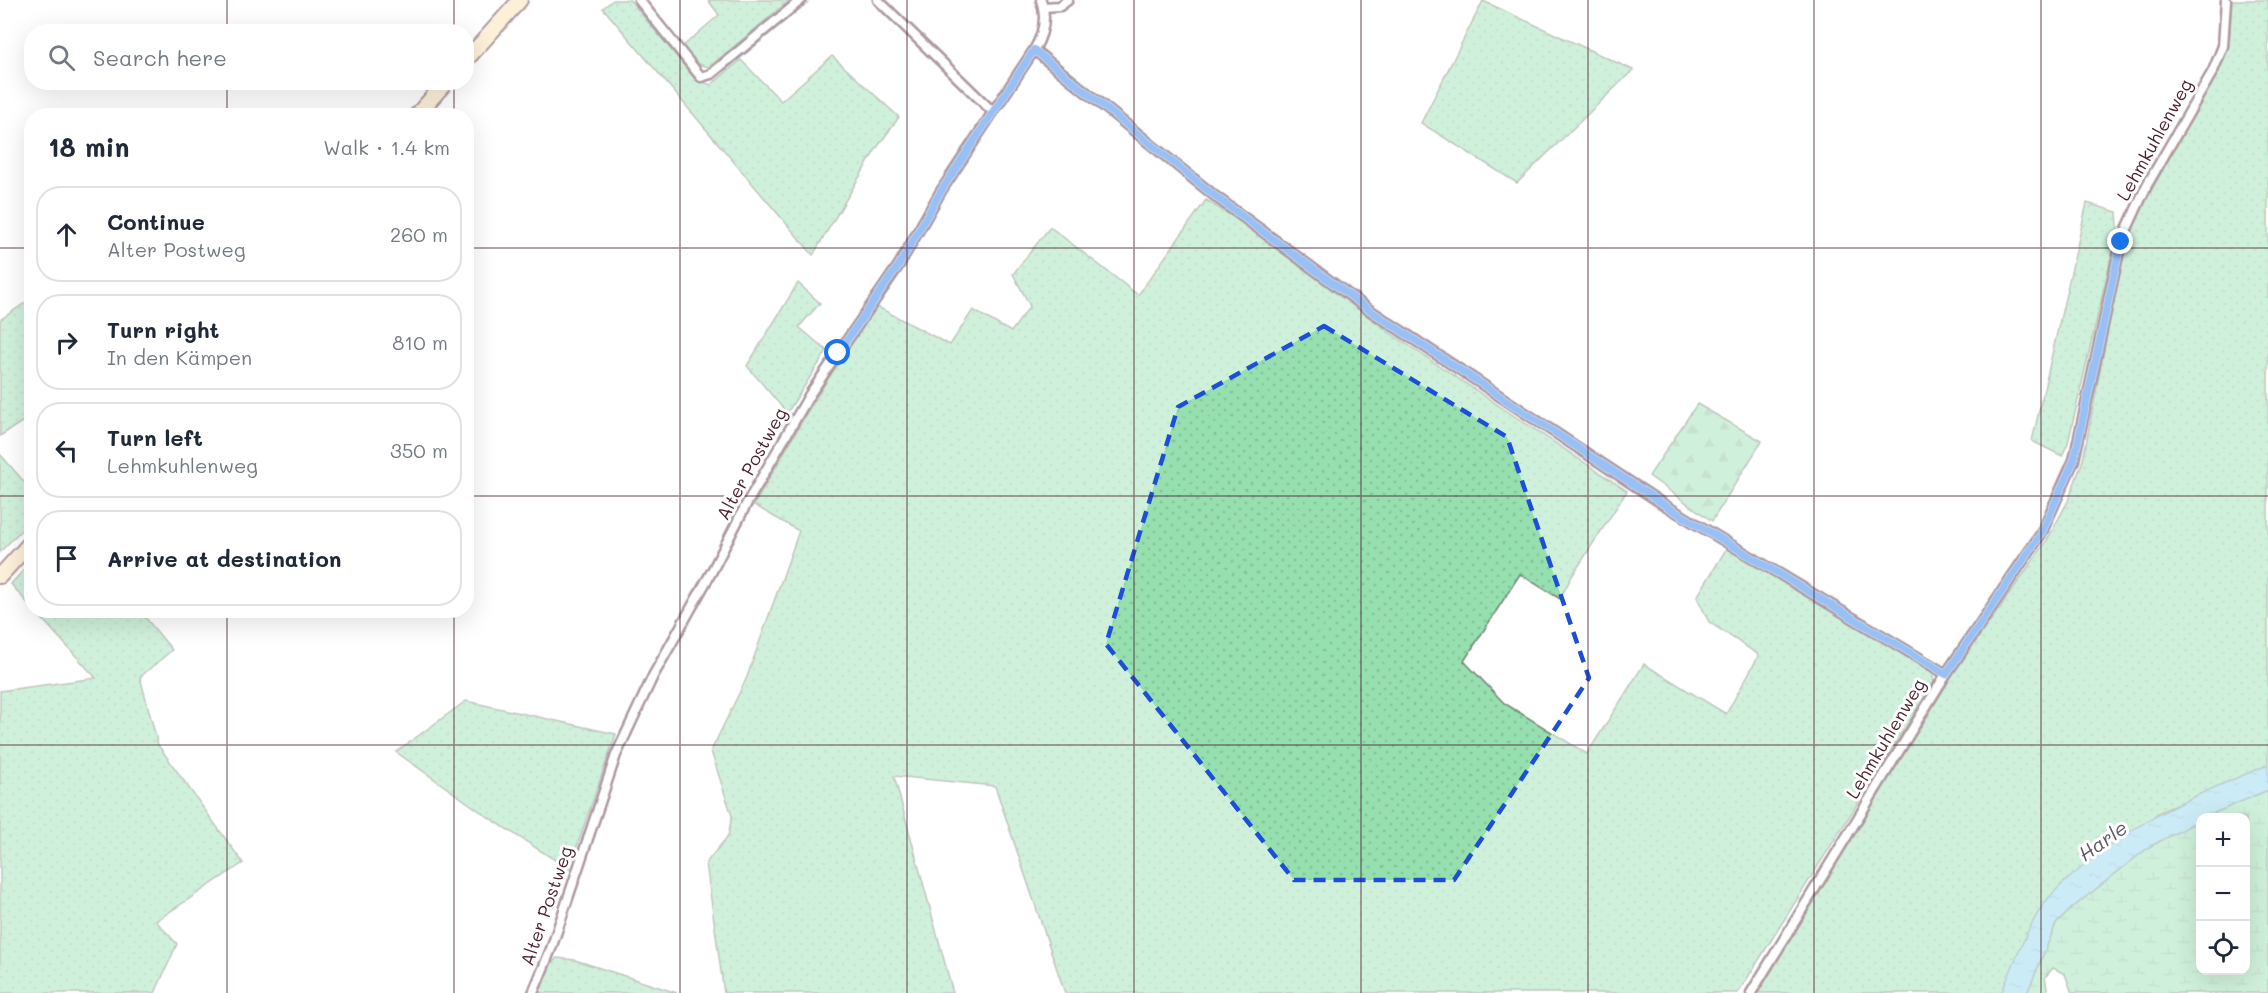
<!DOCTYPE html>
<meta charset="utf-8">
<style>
body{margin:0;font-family:Mali,sans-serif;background:#f6f6f7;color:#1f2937}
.controls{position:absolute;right:18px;bottom:18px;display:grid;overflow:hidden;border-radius:12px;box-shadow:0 6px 24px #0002}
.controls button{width:54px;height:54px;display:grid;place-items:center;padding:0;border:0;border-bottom:2px solid #e0e1e3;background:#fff;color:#1f2937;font:30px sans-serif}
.stop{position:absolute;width:18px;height:18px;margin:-14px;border:4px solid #1a73e8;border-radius:50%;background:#fff}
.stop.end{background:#1a73e8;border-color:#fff;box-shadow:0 2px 6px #0008}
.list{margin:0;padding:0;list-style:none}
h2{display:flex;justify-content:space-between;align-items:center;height:78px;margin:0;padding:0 24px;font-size:26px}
h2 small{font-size:20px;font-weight:400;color:#747a83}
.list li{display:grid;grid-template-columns:39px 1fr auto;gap:18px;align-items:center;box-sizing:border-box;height:96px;margin:0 12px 12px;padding:0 12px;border:2px solid #e0e1e3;border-radius:24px}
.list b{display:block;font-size:22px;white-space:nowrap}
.list p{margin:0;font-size:20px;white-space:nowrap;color:#747a83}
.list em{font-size:20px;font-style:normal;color:#747a83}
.icon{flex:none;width:33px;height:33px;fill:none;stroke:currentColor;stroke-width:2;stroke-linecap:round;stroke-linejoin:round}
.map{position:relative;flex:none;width:2268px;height:993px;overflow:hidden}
.search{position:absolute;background:#fff;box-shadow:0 6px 24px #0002;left:24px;top:24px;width:450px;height:66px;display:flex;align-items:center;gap:15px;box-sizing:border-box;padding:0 21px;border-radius:24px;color:#747a83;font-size:22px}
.panel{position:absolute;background:#fff;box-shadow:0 6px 24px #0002;left:24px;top:108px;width:450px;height:510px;border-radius:24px}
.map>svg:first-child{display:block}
.grass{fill:url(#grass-dots);stroke:#707f6d;stroke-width:1.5}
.forest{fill:url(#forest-firs);stroke:#707f6d;stroke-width:1.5}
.wetland{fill:url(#wetland-marsh);stroke:#707f6d;stroke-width:1.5}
.water{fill:url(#water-ripples);stroke:#728c9f;stroke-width:1.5}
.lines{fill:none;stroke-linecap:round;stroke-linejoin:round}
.stream{stroke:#728c9f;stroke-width:3}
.street-casing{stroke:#4a1f2b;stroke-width:13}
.primary-casing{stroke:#4a1f2b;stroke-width:18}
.street{stroke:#fff;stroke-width:8}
.primary{stroke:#f9deab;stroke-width:14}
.route{stroke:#1a73e8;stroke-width:8}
.marked{fill:none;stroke:#1d4ed8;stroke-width:4.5;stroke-dasharray:12 8;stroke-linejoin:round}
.grid{fill:none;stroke:#4a1f2b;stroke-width:1.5;stroke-opacity:0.55}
.labels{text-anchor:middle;stroke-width:6;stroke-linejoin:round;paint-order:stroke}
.street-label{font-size:18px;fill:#4a1f2b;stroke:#fff}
.water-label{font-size:20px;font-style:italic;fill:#5e5665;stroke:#fff}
</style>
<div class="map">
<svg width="2268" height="993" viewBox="0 0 2268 993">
<defs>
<pattern id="grass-dots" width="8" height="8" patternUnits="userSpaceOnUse" patternTransform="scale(1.5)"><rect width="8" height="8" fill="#96dfaf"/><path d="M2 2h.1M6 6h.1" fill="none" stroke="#83bf97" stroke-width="1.8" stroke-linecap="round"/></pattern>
<pattern id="forest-firs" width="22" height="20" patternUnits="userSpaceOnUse" patternTransform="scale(1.5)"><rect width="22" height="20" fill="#96dfaf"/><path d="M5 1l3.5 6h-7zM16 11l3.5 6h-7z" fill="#83bf97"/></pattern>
<pattern id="wetland-marsh" width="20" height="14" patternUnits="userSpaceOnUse" patternTransform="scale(1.5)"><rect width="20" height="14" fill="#96dfaf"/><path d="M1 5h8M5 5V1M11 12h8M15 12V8" fill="none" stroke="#83bf97"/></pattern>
<pattern id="water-ripples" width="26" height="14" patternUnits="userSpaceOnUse" patternTransform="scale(1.5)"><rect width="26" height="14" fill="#8cd5ed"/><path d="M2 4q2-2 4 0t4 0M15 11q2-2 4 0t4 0" fill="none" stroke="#7ab6cb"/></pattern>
</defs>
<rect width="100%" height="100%" fill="#fff"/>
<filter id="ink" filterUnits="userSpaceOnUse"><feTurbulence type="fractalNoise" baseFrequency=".0167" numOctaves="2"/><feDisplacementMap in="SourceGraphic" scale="12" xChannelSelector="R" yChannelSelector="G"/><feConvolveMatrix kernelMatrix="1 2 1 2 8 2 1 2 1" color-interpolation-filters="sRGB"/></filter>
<g filter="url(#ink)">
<g class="grass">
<path d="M 613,0 L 630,0 L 695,79 L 711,85 L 741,60 L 781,101 L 832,56 L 899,117 L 876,149 L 813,255 L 603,8 Z"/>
<path d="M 708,0 L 790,0 L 709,67 L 694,63 L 682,47 L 719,15 Z"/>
<path d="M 2232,0 L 2268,0 L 2268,765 L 2160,812 L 2063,883 C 2032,914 2020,954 2001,993 L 1758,993 L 1951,677 L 2046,542 L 2068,501 L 2083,460 L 2117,281 L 2127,243 L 2140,211 L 2217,73 L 2229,45 Z"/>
<path d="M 1483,1 L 1633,70 L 1517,183 L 1421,123 Z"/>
<path d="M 1206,200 L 1236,219 L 1393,335 L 1627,491 L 1572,576 L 1560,599 L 1520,574 L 1464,661 L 1504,703 L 1587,754 L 1644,664 L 1726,714 L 1759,655 L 1709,622 L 1697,597 L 1728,546 L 1932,672 L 1934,682 L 1738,993 L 1065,993 L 995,786 L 894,776 L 953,993 L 724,993 L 706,863 L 728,836 L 732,816 L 711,751 L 747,677 L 799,531 L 754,505 L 811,406 L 874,305 L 950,345 L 973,310 L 1011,332 L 1030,306 L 1013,274 L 1050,227 L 1138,295 Z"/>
<path d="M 2087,203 L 2117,212 L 2118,227 L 2068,443 L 2062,456 L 2032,441 Z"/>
<path d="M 798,283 L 820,303 L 799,327 L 827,351 L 787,413 L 747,366 Z"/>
<path d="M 31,299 L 31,416 L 0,436 L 0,320 Z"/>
<path d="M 0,454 L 32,491 L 31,520 L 0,552 Z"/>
<path d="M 31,562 L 31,607 L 11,584 Z"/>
<path d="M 35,611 L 140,611 L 172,650 L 140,677 L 158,745 L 243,863 L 156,921 L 177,944 L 155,993 L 0,993 L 0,691 L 96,678 Z"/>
<path d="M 466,701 L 616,734 L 569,869 L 491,819 L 396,752 Z"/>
<path d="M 557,958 L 575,960 L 677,993 L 539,993 L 548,967 Z"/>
</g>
<path class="forest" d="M 1697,404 L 1762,441 L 1712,521 L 1649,476 Z"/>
<path class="wetland" d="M 2268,790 L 2268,993 L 2072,993 L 2065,974 L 2053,968 L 2045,977 L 2048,993 L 2027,993 L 2056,924 L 2072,908 L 2149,847 L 2200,820 L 2200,970 L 2246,970 L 2246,818 L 2205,817 Z"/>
<path class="water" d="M 2268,765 L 2268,790 L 2205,817 L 2200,818 L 2200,820 L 2149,847 L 2072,908 L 2056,924 L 2027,993 L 2001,993 C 2014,966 2023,935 2040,910 C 2050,893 2066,881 2081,868 C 2136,820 2201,792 2268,765 Z"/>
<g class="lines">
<path class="stream" d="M 714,79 L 807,2"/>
<defs>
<g id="street">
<path d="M 639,0 L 701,77 L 711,74 L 801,0"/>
<path d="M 878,0 L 993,112"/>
<path d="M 1043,7 L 1060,6 L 1068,0"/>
<path d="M 1034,50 L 1216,197 L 1368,309 L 1663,504 L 1946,674"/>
<path d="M 533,993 L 551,949 L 616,755 L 653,676 L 712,571 L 747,503 L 810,394 L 899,265 L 941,191 L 1034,50 C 1043,35 1047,17 1041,0"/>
<path d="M 1751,993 L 1946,674 L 2041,534 L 2074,460 L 2121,242 L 2147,185 L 2213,71 L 2223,46 L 2226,0"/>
</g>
<g id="primary">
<path d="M 466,60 L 520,0"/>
<path d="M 416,116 L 446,82"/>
<path d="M 0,576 L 32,541"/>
</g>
</defs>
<use href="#street" class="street-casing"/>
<use href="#primary" class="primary-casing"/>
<use href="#street" class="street"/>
<use href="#primary" class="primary"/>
</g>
</g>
<g class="lines" filter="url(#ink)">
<path class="route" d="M 838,353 L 899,265 L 941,191 L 1034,50 L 1216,197 L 1368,309 L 1663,504 L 1946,674 L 2041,534 L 2074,460 L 2121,242"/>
</g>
<path d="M0 0H2268V993H0ZM 1324,326 L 1507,437 L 1589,678 L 1454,880 L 1294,880 L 1106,644 L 1178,407 Z" fill="#fff" fill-opacity=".55" fill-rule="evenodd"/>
<path class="marked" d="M 1324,326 L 1507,437 L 1589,678 L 1454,880 L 1294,880 L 1106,644 L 1178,407 Z"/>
<path class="grid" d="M 227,0 L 227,32M 454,0 L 454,32M 680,0 L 680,993M 907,0 L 907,993M 1134,0 L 1134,993M 1361,0 L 1361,993M 1588,0 L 1588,993M 1814,0 L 1814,993M 2041,0 L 2041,993M 227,82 L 227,116M 454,82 L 454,116M 0,248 L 32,248M 466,248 L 2268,248M 0,496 L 32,496M 466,496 L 2268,496M 227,610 L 227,993M 454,610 L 454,993M 0,745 L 2268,745"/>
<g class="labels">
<g class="street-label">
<text transform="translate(2155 140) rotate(-61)" y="6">Lehmkuhlenweg</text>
<text transform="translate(752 464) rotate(-61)" y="6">Alter Postweg</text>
<text transform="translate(1886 739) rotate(-59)" y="6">Lehmkuhlenweg</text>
<text transform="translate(547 906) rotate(-71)" y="6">Alter Postweg</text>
</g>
<g class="water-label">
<text transform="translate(2103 841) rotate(-35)" y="7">Harle</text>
</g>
</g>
</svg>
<div class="controls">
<button>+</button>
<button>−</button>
<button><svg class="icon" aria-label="locate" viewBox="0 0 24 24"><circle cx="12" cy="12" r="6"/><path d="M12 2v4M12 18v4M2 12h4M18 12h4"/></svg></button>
</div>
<div class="stop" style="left:838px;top:353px"></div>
<div class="stop end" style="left:2121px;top:242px"></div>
<div class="search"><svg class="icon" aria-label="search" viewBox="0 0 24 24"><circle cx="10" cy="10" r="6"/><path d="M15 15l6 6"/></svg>Search here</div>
<section class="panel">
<h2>18 min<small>Walk · 1.4 km</small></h2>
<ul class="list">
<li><svg class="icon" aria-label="ahead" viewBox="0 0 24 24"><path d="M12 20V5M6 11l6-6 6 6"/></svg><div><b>Continue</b><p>Alter Postweg</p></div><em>260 m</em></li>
<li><svg class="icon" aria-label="right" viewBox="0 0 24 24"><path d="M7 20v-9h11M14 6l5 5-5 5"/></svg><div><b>Turn right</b><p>In den Kämpen</p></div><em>810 m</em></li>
<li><svg class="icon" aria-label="left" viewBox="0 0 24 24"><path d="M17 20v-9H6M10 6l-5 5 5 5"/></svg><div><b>Turn left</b><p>Lehmkuhlenweg</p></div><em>350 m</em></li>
<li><svg class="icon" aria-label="arrive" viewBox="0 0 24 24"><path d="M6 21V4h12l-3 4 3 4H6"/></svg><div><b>Arrive at destination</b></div></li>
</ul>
</section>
</div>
